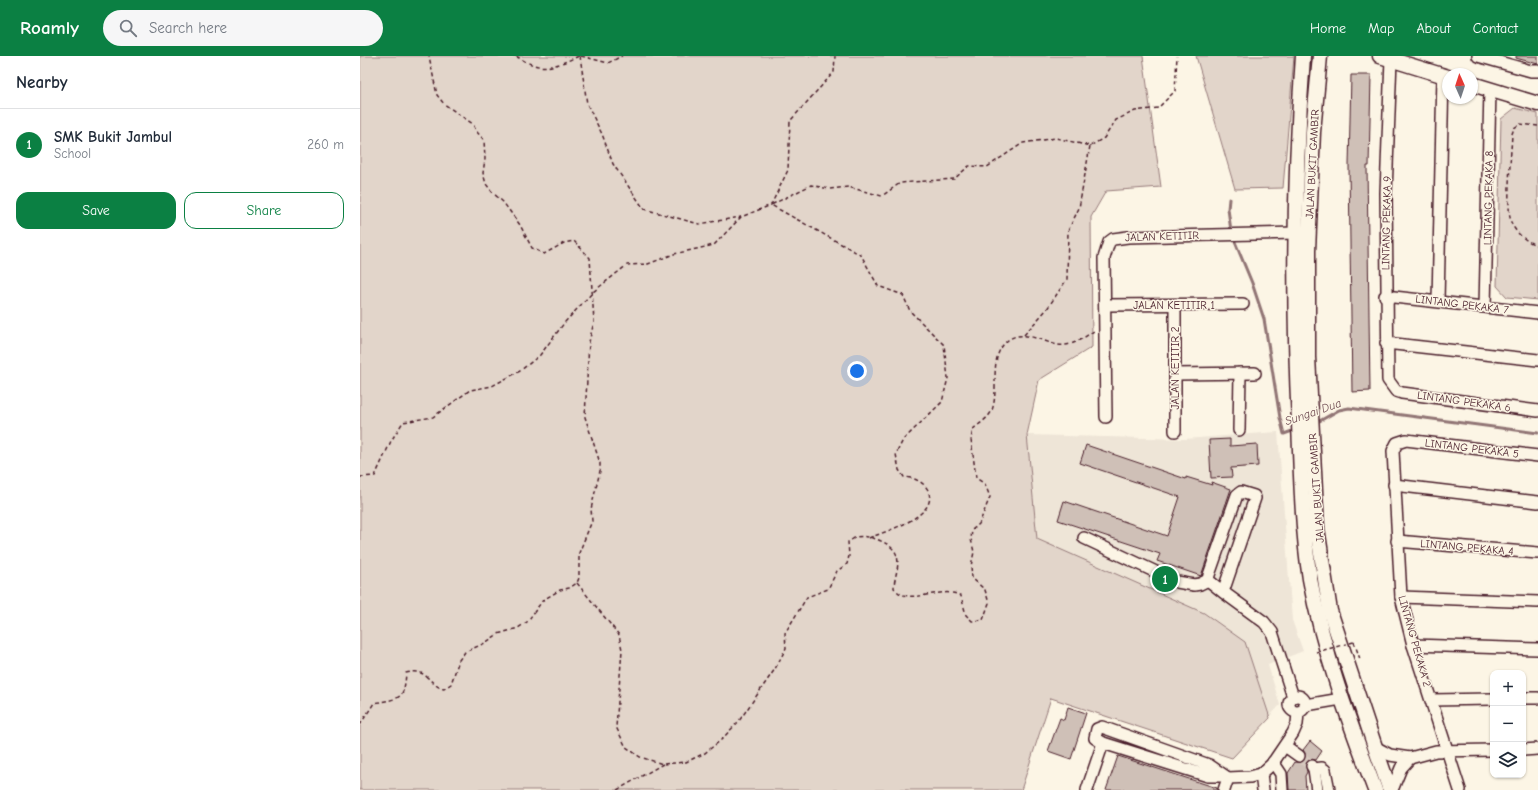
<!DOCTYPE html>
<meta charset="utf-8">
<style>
body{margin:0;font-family:"Comic Neue",sans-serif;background:#f6f6f7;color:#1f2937}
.controls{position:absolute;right:12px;bottom:12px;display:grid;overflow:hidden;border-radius:8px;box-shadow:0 1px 3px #0004}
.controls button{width:36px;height:36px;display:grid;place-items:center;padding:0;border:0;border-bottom:1px solid #e0e1e3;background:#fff;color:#1f2937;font:20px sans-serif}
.compass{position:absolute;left:1082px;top:12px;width:36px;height:36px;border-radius:50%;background:#fff;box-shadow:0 1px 3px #0004;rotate:357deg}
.you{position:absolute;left:497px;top:315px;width:14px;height:14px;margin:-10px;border:3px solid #fff;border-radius:50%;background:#1a73e8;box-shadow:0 0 0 6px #1a73e833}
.badge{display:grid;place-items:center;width:26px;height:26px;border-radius:50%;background:#0b8043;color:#fff;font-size:13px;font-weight:700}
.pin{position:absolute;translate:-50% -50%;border:2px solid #fff;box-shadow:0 1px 4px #0006}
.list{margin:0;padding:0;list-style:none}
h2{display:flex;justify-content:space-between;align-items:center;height:52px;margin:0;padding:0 16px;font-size:17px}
h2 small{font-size:13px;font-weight:400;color:#747a83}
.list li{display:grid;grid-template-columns:26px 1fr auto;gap:12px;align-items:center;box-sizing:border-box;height:72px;padding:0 16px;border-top:1px solid #e0e1e3}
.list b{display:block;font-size:15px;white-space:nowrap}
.list p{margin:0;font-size:13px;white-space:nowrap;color:#747a83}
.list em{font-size:13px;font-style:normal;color:#747a83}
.actions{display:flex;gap:8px;padding:12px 16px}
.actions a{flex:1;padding:9px 0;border:1px solid #0b8043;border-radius:12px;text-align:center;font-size:14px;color:#0b8043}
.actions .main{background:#0b8043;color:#fff}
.icon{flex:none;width:22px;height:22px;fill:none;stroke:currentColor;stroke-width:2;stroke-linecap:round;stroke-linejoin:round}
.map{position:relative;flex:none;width:1178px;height:734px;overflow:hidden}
header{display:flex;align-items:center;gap:24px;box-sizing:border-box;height:56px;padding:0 20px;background:#0b8043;color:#fff}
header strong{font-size:19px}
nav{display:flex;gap:22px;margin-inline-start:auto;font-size:14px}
.search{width:280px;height:36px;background:#f6f6f7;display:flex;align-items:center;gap:10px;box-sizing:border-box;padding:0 14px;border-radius:22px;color:#747a83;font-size:15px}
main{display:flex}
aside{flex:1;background:#fff}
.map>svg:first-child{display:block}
.built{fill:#eee5d7}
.green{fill:#e2d5ca;stroke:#967a7a}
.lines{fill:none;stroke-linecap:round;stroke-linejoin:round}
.stream{stroke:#917474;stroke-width:3}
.building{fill:#cfc0b7;stroke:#4a1f2b}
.minor-tunnel{stroke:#d8cac0;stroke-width:11;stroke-dasharray:11 5.5;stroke-linecap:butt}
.minor-casing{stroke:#4a1f2b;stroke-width:14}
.major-casing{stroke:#4a1f2b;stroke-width:17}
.path{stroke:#4a1f2b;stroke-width:1.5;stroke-dasharray:4 3;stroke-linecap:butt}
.minor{stroke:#fcf5e5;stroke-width:11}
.major{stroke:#fcf5e5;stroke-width:14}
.path-bridge{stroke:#4a1f2b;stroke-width:1.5;stroke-dasharray:4 3;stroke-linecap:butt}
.labels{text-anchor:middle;stroke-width:3;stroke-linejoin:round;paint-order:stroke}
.street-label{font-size:11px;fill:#4a1f2b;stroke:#fcf5e5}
.water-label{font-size:12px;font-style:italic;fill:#6d4950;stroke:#fcf5e5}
</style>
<header>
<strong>Roamly</strong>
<div class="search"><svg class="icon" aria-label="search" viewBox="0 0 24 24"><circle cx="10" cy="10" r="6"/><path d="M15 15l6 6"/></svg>Search here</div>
<nav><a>Home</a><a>Map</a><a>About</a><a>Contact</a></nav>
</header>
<main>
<aside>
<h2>Nearby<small></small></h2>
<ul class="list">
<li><span class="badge">1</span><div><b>SMK Bukit Jambul</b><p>School</p></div><em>260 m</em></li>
</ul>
<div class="actions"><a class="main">Save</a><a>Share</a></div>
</aside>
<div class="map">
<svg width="1178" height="734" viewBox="0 0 1178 734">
<rect width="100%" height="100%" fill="#fcf5e5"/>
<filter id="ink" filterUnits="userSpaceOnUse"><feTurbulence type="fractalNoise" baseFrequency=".025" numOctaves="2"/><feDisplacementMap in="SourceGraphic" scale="8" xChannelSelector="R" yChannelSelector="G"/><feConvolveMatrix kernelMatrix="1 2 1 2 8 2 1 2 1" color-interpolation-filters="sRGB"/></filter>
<g filter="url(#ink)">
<path class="built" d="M 918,376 L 932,564 L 943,595 L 908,609 L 920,649 L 872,702 L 690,642 L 667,379 L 825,383 Z"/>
<g class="green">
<path d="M 0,0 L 783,0 L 801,131 L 746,135 L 731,161 L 732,291 L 679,324 L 667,379 L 677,483 L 844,557 L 885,586 L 910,662 L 872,702 L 691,642 L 661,734 L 0,734 Z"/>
<path d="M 836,0 L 934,0 L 923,132 L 875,133 Z"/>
<path d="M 1155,52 L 1178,58 L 1178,244 L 1147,241 L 1137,230 L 1141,63 Z"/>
</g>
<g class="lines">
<g class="stream">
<path d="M 869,143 L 868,153 L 871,175"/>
<path d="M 873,181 L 892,227 L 904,263 L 920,362 L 924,378 L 935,374"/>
<path d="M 956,367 L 979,354 L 989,352 L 1178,377"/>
</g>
</g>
<g class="building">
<path d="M 1156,0 L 1178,0 L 1178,8 L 1156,2 Z"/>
<path d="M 991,19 L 1011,19 L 1009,110 L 1007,110 L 1010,335 L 992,336 L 989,110 Z"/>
<path d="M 870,383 L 870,390 L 897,388 L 898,410 L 871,412 L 872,421 L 851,422 L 849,384 Z"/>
<path d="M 726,389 L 826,423 L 826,421 L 852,429 L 851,426 L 871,433 L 841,520 L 797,505 L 800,498 L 698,464 L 704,445 L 807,480 L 820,441 L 720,407 Z"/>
<path d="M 708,651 L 726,657 L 711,703 L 688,695 L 700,662 L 704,664 Z"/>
<path d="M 950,685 L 962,695 L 956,704 L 951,703 L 946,707 L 947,716 L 945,720 L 946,734 L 929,734 L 928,717 L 935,706 L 942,706 L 945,704 L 945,697 L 943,694 Z"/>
<path d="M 758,700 L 857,732 L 857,734 L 746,734 Z"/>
</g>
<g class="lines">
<path class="minor-tunnel" d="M 939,700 L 952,710"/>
<defs>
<g id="minor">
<path d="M 1118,0 L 1171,15 L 1178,15"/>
<path d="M 1031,3 L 1026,137 L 1028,324 L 1036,335 L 1042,337 L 1178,355"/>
<path d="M 1025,240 L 1178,257"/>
<path d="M 1078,245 L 1083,19"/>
<path d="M 745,249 L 883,248"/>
<path d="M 815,249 L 815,375"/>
<path d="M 1125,251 L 1130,33"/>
<path d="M 1026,287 L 1178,304"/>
<path d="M 815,318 L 895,317"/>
<path d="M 746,361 L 744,202 L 749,186 L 753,183 L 768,181 L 935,177"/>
<path d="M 879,374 L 880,317"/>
<path d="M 1034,429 L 1178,446"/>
<path d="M 724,482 L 817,526 L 834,529 L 840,528 L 848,524"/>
<path d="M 1037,485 L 1178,497"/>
<path d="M 863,536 L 848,524 L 849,519 L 877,439 L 881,436 L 894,440 L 895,442 L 863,536 L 904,566 L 912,576 L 933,641"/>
<path d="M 1041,541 L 1178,546"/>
<path d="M 1053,589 L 1178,593"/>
<circle cx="937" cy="648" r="8"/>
<path d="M 1163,642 L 1178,642"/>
<path d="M 1072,644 L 1133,643"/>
<path d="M 946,649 L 981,643"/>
<path d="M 925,690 L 939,700"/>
<path d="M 1015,691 L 1030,699 L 1050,702 L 1076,695 L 1133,694"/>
<path d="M 1163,694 L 1178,693"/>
<path d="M 913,706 L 921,718 L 922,734"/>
<path d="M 952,710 L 954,713 L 957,734"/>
<path d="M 954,713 L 962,712 L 965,714 L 969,734"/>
<path d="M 901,718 L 903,734"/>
<path d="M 863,720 L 848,720 L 743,687 L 735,682 L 737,673 L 742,671 L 849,709 L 868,722 L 890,721 L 901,718 L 912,708 L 933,677 L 937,668 L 938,657"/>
<path d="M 727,734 L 743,687"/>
<path d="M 864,734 L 868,722"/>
<path d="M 1032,734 L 1041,712 L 1050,702"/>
<path d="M 1100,734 L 1053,589 L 1041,541 L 1033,395 L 1037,387 L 1046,384 L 1178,400"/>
</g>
<g id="major">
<path d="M 943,0 C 934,122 933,244 939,367 C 941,419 942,472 950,523 C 963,596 989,665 1015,734"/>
<path d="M 960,0 L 953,76 L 948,195 L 948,301 L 957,472 L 970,555 L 1015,691 L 1030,734"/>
<path d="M 1020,0 L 1088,21"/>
<path d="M 1112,28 L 1178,48"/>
</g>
</defs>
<use href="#minor" class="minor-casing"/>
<use href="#major" class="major-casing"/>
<g class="path">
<path d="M 156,0 C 182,17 193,11 219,0"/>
<path d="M 220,0 L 227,48 L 242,78 L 253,108 L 284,153 L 339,168 L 381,161"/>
<path d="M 221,0 L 248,7 L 262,0"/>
<path d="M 1178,70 L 1160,68 L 1154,72 L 1152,78 C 1151,99 1146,148 1151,166 C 1155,177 1167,186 1178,190"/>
<path d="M 664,279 L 687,253 L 707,223 L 708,175 L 719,152 L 730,90"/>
<path d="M 0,421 L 15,420 L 31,385 L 43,366 L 73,361 L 110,334 L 132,330 L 160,315 L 180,299 L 205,266 L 233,236 L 267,209 L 288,208 L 314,198 L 354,189 L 381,161 L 411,149 L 428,114 L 430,65 L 474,16 L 475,0"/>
<path d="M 509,482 C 526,475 580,460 568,434 C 563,425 554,422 544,421 L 539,414 L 536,398 L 543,384 L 582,346 L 588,322 L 584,289 L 550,255 L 543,239 L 518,230 L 501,199 L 411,149 L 451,129 L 469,133 L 488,131 L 522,140 L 540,127 L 594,123 L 609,110 L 627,111 L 663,87 L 696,82 L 730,90 L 744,82 L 756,64 L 775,55 L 798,52 L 815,35 L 817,0"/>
<path d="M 217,527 L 259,579 L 262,594 L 256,671 L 266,691 L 280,701 L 303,708 L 326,706 L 345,697 L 361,684 L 379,665 L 415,613 L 426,592 L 425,577 L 447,541 L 468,533 L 477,515 L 487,508 L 489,500 L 488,486 C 490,485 494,482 496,481 C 508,478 534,487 537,500 C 540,511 534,521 534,532 C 535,533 538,537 541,538 C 558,546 585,530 601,540 L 606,559 L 612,565 L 623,564 L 629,547 L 625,534 L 612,522 L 611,510 L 614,496 L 611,483 L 612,474 L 619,468 L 630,441 L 625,428 L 616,422 L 611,383 L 613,373 C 619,368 629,362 632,354 C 640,332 627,301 648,284 C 663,273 683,286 698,289 C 712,291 723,282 734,275"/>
<path d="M 994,586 L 1000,603 L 998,604"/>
<path d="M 0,669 L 14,647 C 40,642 44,645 46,617 C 68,611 68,629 84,633 L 91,628 L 99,604 L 105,596 L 125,587 L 138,578 L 158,572 L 167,566 L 183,544 L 200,534 L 209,532 L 217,527 L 219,522 L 219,497 L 232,465 L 231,453 L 240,415 L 240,407 L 225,361 L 229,286 L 234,266 L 230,202 L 214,185 L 204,187 L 184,198 L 172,192 L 160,169 L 143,146 L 133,137 L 126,128 L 123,117 L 125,103 L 124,84 L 116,75 L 113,68 L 84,48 L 77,39 L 69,0"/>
<path d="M 257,734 L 303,708"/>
</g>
<use href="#minor" class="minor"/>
<use href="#major" class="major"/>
<path class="path-bridge" d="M 956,596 L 994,586"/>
</g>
</g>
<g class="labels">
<g class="street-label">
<text transform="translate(952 108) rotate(-87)" y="4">JALAN BUKIT GAMBIR</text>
<text transform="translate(1128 142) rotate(-89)" y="4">LINTANG PEKAKA 8</text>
<text transform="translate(1026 167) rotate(-89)" y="4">LINTANG PEKAKA 9</text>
<text transform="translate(802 180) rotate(-2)" y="4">JALAN KETITIR</text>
<text transform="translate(1102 248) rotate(7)" y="4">LINTANG PEKAKA 7</text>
<text x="814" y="253">JALAN KETITIR 1</text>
<text transform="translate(815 312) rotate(-90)" y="4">JALAN KETITIR 2</text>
<text transform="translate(1104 345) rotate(8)" y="4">LINTANG PEKAKA 6</text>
<text transform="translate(1112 392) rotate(7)" y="4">LINTANG PEKAKA 5</text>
<text transform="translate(956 432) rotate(-94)" y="4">JALAN BUKIT GAMBIR</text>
<text transform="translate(1107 491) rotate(5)" y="4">LINTANG PEKAKA 4</text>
<text transform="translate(1055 585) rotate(74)" y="4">LINTANG PEKAKA 2</text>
</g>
<g class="water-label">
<text transform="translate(953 356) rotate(-19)" y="4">Sungai Dua</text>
</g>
</g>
</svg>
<div class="controls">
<button>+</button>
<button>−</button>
<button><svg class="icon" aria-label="layers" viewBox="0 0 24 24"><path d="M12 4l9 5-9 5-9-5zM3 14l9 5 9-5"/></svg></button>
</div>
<svg class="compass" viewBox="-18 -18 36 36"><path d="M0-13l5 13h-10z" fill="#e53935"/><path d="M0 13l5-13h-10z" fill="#747a83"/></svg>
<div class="you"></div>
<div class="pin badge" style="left:805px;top:523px">1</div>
</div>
</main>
